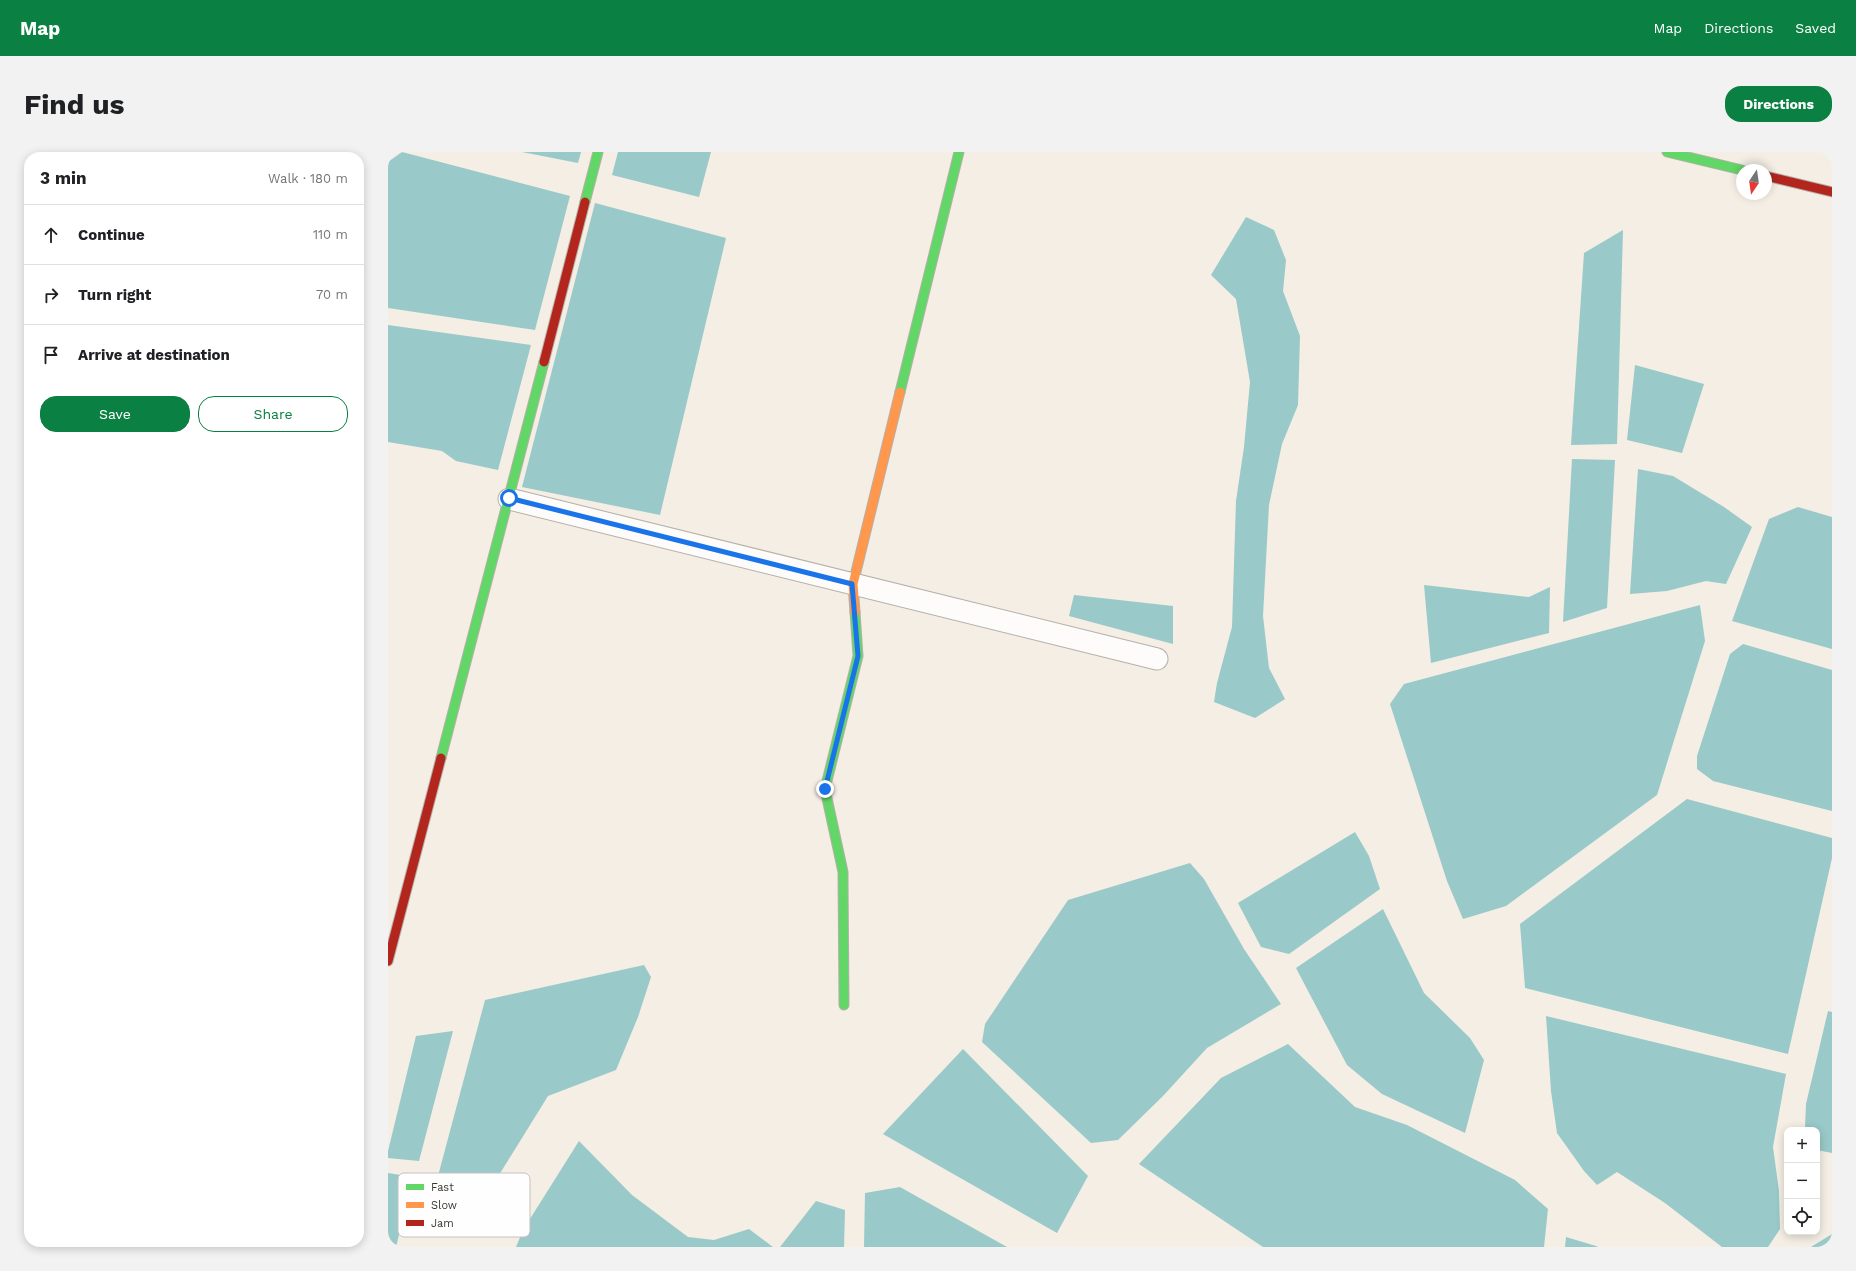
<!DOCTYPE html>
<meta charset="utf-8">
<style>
body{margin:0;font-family:"Work Sans",sans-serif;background:#f2f2f2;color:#202124}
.controls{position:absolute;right:12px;bottom:12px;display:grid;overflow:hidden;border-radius:8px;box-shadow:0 2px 10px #0003}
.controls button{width:36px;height:36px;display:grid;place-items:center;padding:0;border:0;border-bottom:1px solid #e0e0e0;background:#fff;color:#202124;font:20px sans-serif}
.compass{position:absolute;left:1348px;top:12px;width:36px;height:36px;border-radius:50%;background:#fff;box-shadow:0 2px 10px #0003;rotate:193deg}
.stop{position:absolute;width:12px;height:12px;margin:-9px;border:3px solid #1a73e8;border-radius:50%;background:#fff}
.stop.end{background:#1a73e8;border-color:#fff;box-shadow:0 1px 4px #0008}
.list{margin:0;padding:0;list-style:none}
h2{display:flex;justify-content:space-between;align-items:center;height:52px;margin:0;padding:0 16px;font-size:17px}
h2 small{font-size:13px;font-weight:400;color:#757577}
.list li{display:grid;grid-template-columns:26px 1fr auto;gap:12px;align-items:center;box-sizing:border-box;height:60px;padding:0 16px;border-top:1px solid #e0e0e0}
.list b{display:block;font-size:15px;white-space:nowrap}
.list em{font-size:13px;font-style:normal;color:#757577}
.actions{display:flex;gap:8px;padding:12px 16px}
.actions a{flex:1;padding:9px 0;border:1px solid #0b8043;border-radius:16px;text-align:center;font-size:14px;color:#0b8043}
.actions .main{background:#0b8043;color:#fff}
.icon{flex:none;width:22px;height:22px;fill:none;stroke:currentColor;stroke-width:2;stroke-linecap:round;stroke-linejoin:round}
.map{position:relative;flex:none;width:1444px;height:1095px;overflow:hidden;border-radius:16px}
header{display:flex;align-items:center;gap:24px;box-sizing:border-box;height:56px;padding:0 20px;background:#0b8043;color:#fff}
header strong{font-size:19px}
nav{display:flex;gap:22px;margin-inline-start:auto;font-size:14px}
.intro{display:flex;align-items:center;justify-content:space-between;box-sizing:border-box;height:96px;padding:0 24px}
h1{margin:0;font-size:28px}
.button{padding:10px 18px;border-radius:16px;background:#0b8043;color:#fff;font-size:14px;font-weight:700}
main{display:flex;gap:24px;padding:0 24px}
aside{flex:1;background:#fff;border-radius:16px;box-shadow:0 2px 10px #0003}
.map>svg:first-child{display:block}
.water{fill:#99c9c9}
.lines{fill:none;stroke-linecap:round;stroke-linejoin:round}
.street-casing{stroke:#b5b0a9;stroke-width:23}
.fast-casing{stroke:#b5b0a9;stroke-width:11}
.slow-casing{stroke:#b5b0a9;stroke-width:11}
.jam-casing{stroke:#b5b0a9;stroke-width:11}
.street{stroke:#fdfcfb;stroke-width:21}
.fast{stroke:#63d668;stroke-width:9}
.slow{stroke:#ff974d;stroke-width:9}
.jam{stroke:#b3261e;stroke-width:9}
.route{stroke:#1a73e8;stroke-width:5}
.key{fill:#fefefe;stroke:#c4c2c0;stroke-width:1}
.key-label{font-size:11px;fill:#3b3730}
</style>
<header>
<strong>Map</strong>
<nav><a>Map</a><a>Directions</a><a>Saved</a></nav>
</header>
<div class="intro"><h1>Find us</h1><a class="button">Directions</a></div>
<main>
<aside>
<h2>3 min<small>Walk · 180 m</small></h2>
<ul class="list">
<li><svg class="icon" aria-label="ahead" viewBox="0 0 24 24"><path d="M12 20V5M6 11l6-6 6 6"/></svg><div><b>Continue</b></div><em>110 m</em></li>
<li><svg class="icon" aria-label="right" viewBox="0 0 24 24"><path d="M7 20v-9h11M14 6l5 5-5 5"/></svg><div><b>Turn right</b></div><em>70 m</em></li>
<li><svg class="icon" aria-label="arrive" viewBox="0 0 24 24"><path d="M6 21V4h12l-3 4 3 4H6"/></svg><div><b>Arrive at destination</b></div></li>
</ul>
<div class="actions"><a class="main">Save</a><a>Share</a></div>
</aside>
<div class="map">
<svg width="1444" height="1095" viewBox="0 0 1444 1095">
<rect width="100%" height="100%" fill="#f4eee4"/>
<g class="water">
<path d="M 14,0 L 182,44 L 147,178 L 0,156 L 0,10 Z"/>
<path d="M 134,0 L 193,0 L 190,11 Z"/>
<path d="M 230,0 L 323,0 L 311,45 L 224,23 Z"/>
<path d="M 207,51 L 338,86 L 272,363 L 134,335 Z"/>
<path d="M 858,65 L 886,78 L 898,108 L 895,139 L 912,184 L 910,253 L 894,292 L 881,353 L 875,464 L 881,516 L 897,547 L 867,566 L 826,550 L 829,531 L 844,475 L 848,349 L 856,295 L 862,230 L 848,147 L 823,123 Z"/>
<path d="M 1235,78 L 1229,292 L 1183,293 L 1196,101 Z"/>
<path d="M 0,173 L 143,193 L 110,318 L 68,309 L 54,299 L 0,290 Z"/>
<path d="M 1247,213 L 1316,232 L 1294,301 L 1239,288 Z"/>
<path d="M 1184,307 L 1227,308 L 1219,456 L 1175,470 Z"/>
<path d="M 1250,317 L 1285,324 L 1336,355 L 1364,375 L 1338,432 L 1318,429 L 1279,439 L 1242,442 Z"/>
<path d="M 1410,355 L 1444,365 L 1444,497 L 1344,469 L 1381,367 Z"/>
<path d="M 1036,433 L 1141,445 L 1162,435 L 1161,481 L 1043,511 Z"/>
<path d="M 686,443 L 785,454 L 785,492 L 681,464 Z"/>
<path d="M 1312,453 L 1317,489 L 1269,643 L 1118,754 L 1075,767 L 1059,729 L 1002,552 L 1016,532 Z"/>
<path d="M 1355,492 L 1444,518 L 1444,659 L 1325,629 L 1309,617 L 1309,604 L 1342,502 Z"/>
<path d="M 1299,647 L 1444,686 L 1444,706 L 1400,902 L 1137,836 L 1132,772 Z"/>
<path d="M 967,680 L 981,704 L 992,737 L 901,802 L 873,795 L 850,751 Z"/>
<path d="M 802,711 L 816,727 L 856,797 L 893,852 L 819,896 L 775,944 L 730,988 L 703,991 L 594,890 L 597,872 L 680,748 Z"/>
<path d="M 995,757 L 1036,841 L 1082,886 L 1096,908 L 1077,981 L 994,942 L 959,913 L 908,816 Z"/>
<path d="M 256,813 L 263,825 L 250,865 L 228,918 L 160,944 L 101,1039 L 50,1024 L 97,848 Z"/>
<path d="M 1440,859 L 1444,860 L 1444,1001 L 1429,998 L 1429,978 L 1417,978 L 1417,976 L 1418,952 Z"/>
<path d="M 1158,864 L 1398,922 L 1385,995 L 1391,1039 L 1392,1077 L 1380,1095 L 1334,1095 L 1277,1051 L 1229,1020 L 1209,1033 L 1196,1019 L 1169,981 L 1163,939 Z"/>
<path d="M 65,879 L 31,1009 L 0,1006 L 0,999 L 28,884 Z"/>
<path d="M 900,892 L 967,955 L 1019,973 L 1127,1028 L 1160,1057 L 1156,1095 L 875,1095 L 751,1012 L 833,926 Z"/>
<path d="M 575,897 L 700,1024 L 669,1081 L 495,982 Z"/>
<path d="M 191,989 L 244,1043 L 300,1085 L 326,1088 L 361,1077 L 385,1095 L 128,1095 L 135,1078 Z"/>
<path d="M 0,1021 L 25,1025 L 8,1095 L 0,1095 Z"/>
<path d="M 512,1035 L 619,1095 L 476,1095 L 477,1041 Z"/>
<path d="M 428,1049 L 457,1058 L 456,1095 L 392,1095 Z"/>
<path d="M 1444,1082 L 1444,1095 L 1423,1095 Z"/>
<path d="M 1178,1085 L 1208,1094 L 1210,1095 L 1177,1095 Z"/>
</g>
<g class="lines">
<defs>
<path id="street" d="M 121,347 L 769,507"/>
<g id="fast">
<path d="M 1279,0 L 1354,18"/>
<path d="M 197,50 L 210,0"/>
<path d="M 512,240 L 571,0"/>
<path d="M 53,606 L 156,210"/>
<path d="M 456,853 L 455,720 L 437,637 L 470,504 L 467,460"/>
</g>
<path id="slow" d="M 467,460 L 465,432 L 512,240"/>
<g id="jam">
<path d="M 1378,24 L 1444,40"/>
<path d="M 156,210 L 197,50"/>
<path d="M 0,809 L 53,606"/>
</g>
</defs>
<use href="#street" class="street-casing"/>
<use href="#fast" class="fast-casing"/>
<use href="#slow" class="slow-casing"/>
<use href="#jam" class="jam-casing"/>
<use href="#street" class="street"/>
<use href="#fast" class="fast"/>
<use href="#slow" class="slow"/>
<use href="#jam" class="jam"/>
</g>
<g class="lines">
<path class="route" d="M 121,346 L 464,432 L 470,504 L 437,637"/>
</g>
<rect x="10" y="1021" width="132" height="64" rx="6" class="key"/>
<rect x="18" y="1032" width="18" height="6" fill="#63d668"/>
<rect x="18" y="1050" width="18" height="6" fill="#ff974d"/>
<rect x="18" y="1068" width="18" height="6" fill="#b3261e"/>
<g class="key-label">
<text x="43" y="1039">Fast</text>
<text x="43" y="1057">Slow</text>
<text x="43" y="1075">Jam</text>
</g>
</svg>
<div class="controls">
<button>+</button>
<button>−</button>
<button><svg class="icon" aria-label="locate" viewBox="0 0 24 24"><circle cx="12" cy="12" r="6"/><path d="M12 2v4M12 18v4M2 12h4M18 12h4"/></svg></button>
</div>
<svg class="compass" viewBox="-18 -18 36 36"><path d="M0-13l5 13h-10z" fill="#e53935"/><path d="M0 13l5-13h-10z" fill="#757577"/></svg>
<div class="stop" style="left:121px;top:346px"></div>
<div class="stop end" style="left:437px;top:637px"></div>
</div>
</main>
